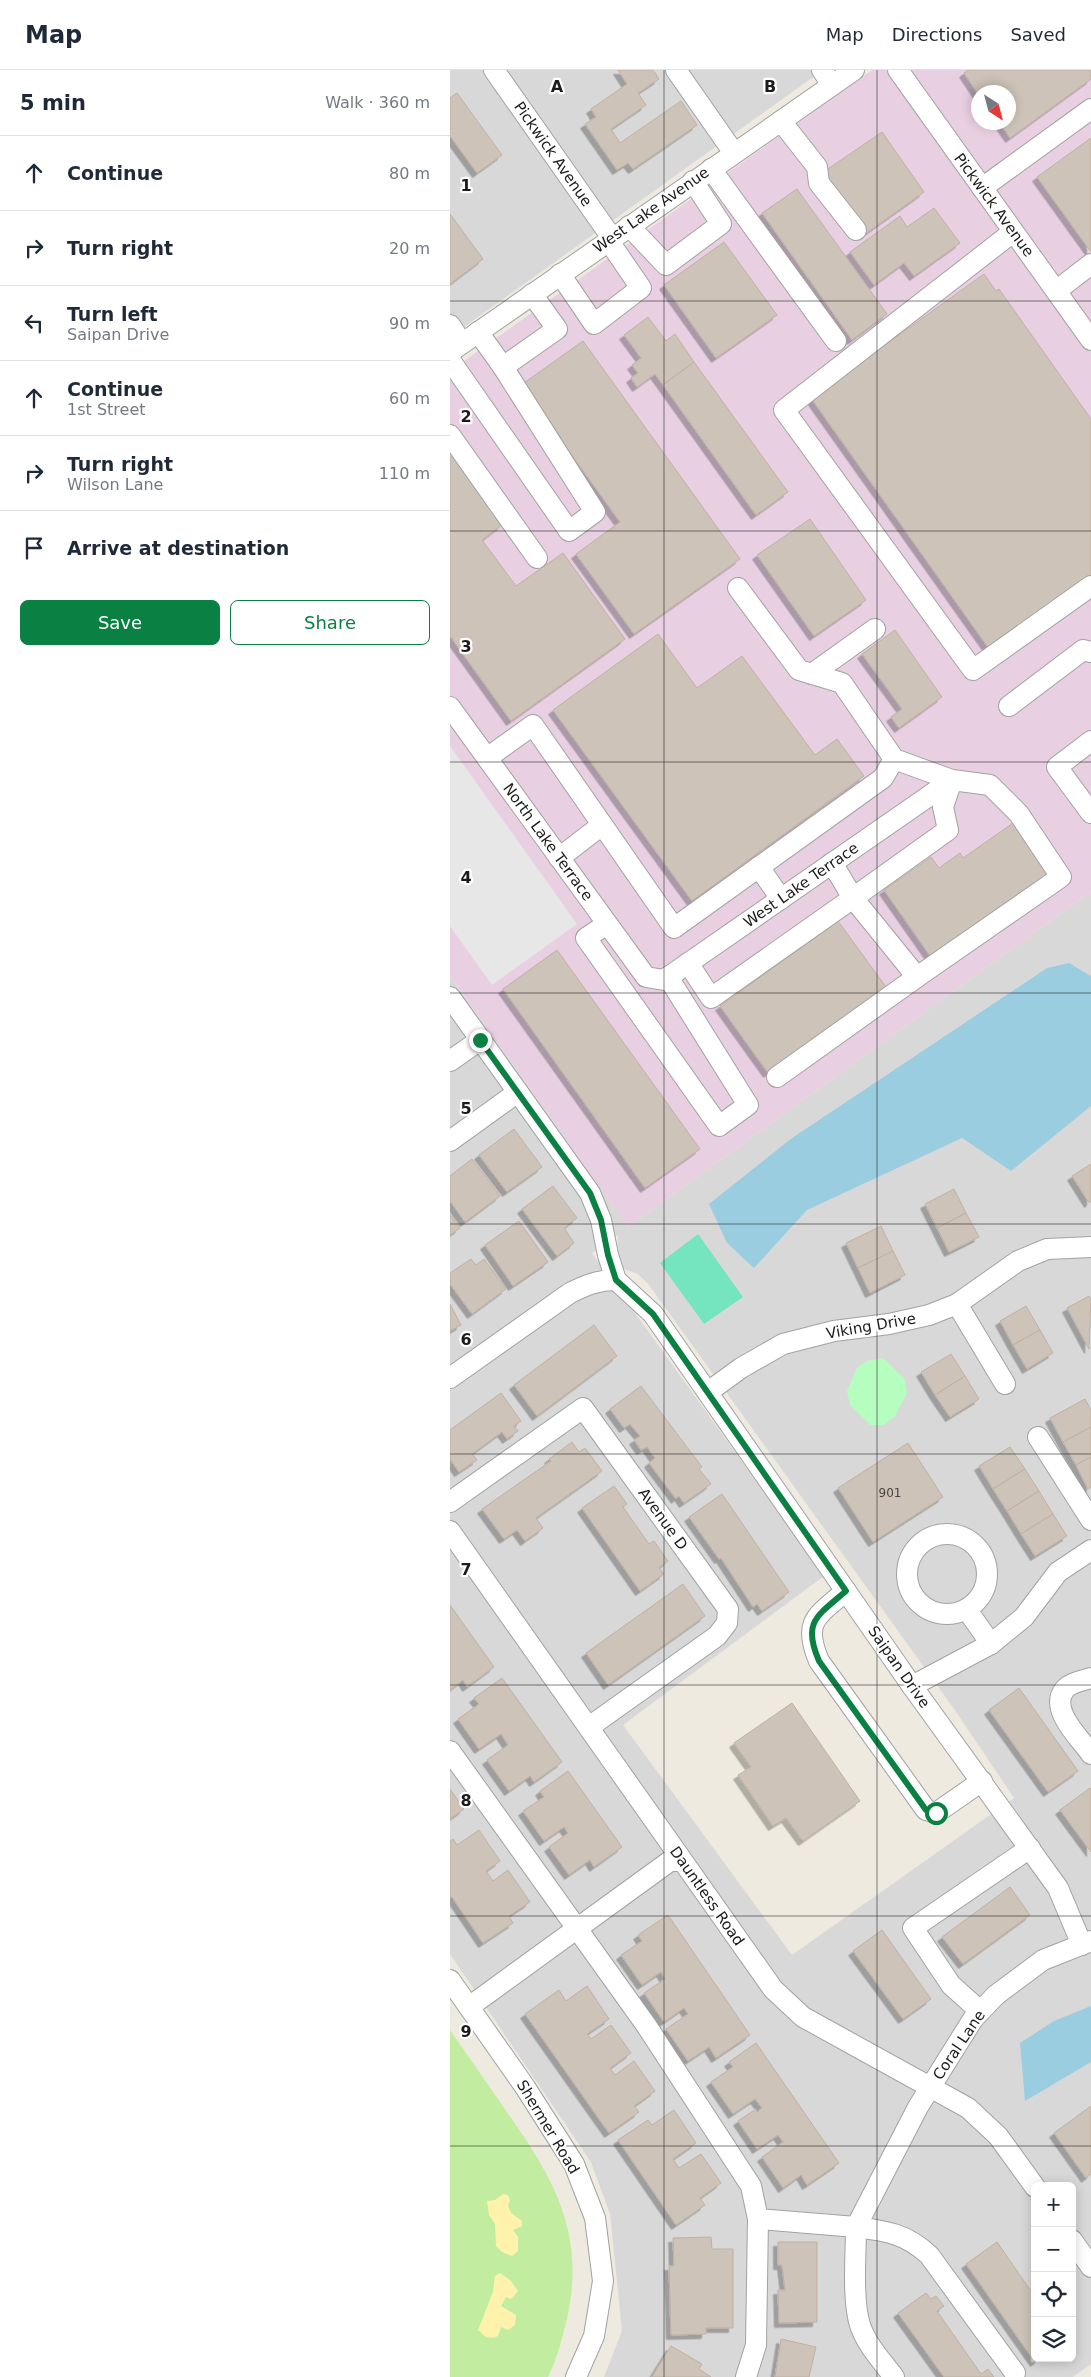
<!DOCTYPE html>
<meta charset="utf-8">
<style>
body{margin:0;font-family:"DejaVu Sans",sans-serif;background:#f2f2f3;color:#1f2937}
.controls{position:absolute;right:15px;bottom:15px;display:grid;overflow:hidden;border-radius:8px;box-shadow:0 2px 12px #0003}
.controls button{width:45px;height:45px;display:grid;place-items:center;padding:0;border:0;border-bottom:1px solid #e0e1e3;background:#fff;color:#1f2937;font:25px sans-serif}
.compass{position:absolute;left:521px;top:15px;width:45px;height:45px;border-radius:50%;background:#fff;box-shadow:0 2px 12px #0003;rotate:144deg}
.stop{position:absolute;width:15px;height:15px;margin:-11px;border:4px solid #0b8043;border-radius:50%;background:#fff}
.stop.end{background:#0b8043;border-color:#fff;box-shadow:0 1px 5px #0008}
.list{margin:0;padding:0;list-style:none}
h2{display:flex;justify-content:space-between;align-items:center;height:65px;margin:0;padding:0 20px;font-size:21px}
h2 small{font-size:16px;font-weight:400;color:#747a83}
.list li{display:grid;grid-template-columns:32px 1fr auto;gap:15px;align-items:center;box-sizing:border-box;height:75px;padding:0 20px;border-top:1px solid #e0e1e3}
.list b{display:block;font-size:19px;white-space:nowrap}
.list p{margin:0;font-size:16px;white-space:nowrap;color:#747a83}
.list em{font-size:16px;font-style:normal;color:#747a83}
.actions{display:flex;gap:10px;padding:15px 20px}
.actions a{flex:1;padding:11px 0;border:1px solid #0b8043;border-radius:8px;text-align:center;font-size:18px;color:#0b8043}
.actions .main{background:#0b8043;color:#fff}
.icon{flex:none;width:28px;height:28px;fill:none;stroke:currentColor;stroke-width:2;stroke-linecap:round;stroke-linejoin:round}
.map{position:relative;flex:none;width:641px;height:2307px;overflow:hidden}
header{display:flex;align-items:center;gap:30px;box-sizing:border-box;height:70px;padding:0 25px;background:#fff;border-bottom:1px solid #e0e1e3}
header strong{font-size:24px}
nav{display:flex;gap:28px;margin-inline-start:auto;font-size:18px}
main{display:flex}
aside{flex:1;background:#fff}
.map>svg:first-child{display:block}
.residential{fill:#d9d8d8;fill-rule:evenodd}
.industrial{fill:#e8d0e2;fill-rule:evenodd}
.grass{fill:#c2eda0}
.sand{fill:#fff2ac}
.park{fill:#b6fec0}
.pitch{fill:#75e5bf}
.parking{fill:#e7e7e7}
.water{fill:#9bcde0}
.building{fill:#cec3b8;stroke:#c0b0a1;filter:url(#shadow)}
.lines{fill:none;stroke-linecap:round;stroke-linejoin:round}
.minor-casing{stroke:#a2a2a2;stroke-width:22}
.minor{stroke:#fff;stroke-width:20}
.route{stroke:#0b8043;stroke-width:6}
.grid{fill:none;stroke:#1b1b1b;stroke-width:1;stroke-opacity:0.55}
.labels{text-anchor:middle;stroke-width:4.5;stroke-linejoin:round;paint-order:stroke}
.number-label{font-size:12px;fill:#484542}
.street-label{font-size:15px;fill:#1b1b1b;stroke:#fff}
.grid-label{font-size:16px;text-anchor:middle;font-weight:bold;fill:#1b1b1b;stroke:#fff;stroke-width:4.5;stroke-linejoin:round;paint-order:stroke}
</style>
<header>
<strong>Map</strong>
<nav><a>Map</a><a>Directions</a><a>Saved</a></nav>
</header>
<main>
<aside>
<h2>5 min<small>Walk · 360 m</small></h2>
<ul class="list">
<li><svg class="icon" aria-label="ahead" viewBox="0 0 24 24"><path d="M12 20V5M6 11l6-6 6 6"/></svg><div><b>Continue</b></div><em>80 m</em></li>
<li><svg class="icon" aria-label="right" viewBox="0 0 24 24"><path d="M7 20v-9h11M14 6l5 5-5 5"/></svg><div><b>Turn right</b></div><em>20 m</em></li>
<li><svg class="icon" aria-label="left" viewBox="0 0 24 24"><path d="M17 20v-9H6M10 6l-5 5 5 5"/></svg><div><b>Turn left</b><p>Saipan Drive</p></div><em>90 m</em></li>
<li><svg class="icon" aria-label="ahead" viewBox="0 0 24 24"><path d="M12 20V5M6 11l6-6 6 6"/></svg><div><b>Continue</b><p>1st Street</p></div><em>60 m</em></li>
<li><svg class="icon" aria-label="right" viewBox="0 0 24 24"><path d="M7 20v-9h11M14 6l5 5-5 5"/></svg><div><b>Turn right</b><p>Wilson Lane</p></div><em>110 m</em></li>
<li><svg class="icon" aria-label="arrive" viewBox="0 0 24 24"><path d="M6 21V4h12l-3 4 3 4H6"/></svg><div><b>Arrive at destination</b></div></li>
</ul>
<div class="actions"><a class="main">Save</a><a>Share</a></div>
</aside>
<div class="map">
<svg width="641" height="2307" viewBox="0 0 641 2307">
<defs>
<filter id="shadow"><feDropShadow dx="-4.5" dy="4.5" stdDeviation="0" flood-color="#0004"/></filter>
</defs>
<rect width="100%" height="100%" fill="#eeeadf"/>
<g class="residential">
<path d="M 0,0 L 373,0 L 0,267 Z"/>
<path d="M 639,823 L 641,826 L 641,2294 L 623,2307 L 154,2307 L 172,2261 L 160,2144 L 141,2092 L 0,1884 L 0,906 L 178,1157 ZM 168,1165 L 167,1186 L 171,1194 L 174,1199 L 188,1204 L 199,1215 L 502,1636 L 564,1728 L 342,1885 L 173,1655 L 374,1506 L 142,1183 ZM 585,2116 L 622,2116 L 622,2288 L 585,2288 Z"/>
</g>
<path class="industrial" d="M 422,0 L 641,0 L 641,826 L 639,823 L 178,1157 L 0,906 L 0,301 ZM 528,22 L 558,22 L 558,52 L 528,52 Z"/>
<path class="grass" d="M 0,1960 C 19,1987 38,2015 57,2042 C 104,2109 136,2163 117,2249 C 112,2269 107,2289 98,2307 L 0,2307 Z"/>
<g class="sand">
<path d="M 53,2124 L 58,2125 L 60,2130 L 58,2136 L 61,2143 L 72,2151 L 72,2156 L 63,2160 L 68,2167 L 68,2181 L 62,2186 L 52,2182 L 46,2176 L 45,2154 L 39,2145 L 37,2131 L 45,2130 Z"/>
<path d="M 50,2203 L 61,2211 L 68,2221 L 61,2229 L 56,2227 L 51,2236 L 66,2245 L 65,2255 L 58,2260 L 51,2257 L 48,2266 L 43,2268 L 36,2267 L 28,2260 L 43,2222 L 45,2206 Z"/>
</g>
<path class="park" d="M 433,1288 L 454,1308 L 457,1323 L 445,1346 L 434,1355 L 420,1355 L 400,1335 L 397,1321 L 407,1298 L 417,1291 Z"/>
<path class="pitch" d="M 248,1164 L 293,1227 L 254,1254 L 210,1193 Z"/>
<path class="parking" d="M 0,676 L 127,854 L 42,915 L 0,856 Z"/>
<g class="water">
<path d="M 619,893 L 641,906 L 641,1036 L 561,1101 L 512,1068 L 357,1140 L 304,1198 L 277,1173 L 259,1134 L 342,1068 L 597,898 Z"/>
<path d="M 641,1936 L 641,1992 L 575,2031 L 570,1973 L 604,1951 Z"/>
</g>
<g class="building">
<path d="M 168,0 L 203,0 L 209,9 L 188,23 L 196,35 L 161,59 L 170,73 L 231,31 L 247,55 L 183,99 L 178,93 L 167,100 L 135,54 L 146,47 L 141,39 L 177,14 Z"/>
<path d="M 518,0 L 641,0 L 641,9 L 560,68 L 549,52 L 558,52 L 558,22 L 528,24 L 514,3 Z"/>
<path d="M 7,23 L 52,85 L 27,103 L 0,66 L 0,28 Z"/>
<path d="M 432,62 L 474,122 L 415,164 L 372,103 Z"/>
<path d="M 641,68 L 641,182 L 587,107 Z"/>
<path d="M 347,119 L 437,244 L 402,270 L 312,143 Z"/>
<path d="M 484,138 L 510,173 L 464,206 L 454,193 L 424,215 L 400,182 L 450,146 L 457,157 Z"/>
<path d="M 0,144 L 33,189 L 0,214 Z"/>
<path d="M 274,172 L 327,245 L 266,288 L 214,215 Z"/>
<path d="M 534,204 L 546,221 L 549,219 L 641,349 L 641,512 L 542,583 L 361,328 Z"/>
<path d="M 198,247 L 216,271 L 225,264 L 244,292 L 213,315 L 205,304 L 187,317 L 181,308 L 188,303 L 182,295 L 191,288 L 174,265 Z"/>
<path d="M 133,271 L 290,489 L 184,564 L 126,484 L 170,452 L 71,315 Z"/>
<path d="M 244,292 L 338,422 L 306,445 L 213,315 Z"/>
<path d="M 0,381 L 52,455 L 32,470 L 66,516 L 113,483 L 175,569 L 61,651 L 0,566 Z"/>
<path d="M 360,449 L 416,530 L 364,566 L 307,485 Z"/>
<path d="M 445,560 L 492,627 L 449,658 L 441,647 L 452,639 L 412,584 Z"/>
<path d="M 208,564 L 247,618 L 292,586 L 365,685 L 387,669 L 414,706 L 242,831 L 103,640 Z"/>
<path d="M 566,751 L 604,804 L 483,890 L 434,820 L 481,787 L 489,798 L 510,783 L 513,788 Z"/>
<path d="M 388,851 L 436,917 L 318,1003 L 270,936 Z"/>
<path d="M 107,880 L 250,1079 L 195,1118 L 53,919 Z"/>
<path d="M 64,1059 L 92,1097 L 57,1122 L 29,1085 Z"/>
<path d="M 22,1089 L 50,1126 L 15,1152 L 0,1131 L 0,1106 Z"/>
<path d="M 641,1094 L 641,1131 L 639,1133 L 622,1106 Z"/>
<path d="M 103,1116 L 127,1148 L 114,1158 L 124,1173 L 107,1186 L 72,1139 Z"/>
<path d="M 504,1119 L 516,1143 L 487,1158 L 475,1134 Z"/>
<path d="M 516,1143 L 529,1167 L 499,1182 L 487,1158 Z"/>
<path d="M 0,1145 L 10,1158 L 0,1165 Z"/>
<path d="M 69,1151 L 98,1192 L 63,1216 L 35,1175 Z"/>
<path d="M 431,1156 L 443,1181 L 408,1198 L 396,1173 Z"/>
<path d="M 443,1181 L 455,1205 L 420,1223 L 408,1198 Z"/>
<path d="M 21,1189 L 26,1195 L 34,1189 L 56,1219 L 22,1244 L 0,1214 L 0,1203 Z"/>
<path d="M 639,1226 L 641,1229 L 639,1279 L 617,1238 Z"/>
<path d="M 0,1234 L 11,1255 L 0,1261 Z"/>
<path d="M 576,1236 L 590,1260 L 563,1275 L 550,1251 Z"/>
<path d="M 144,1255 L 167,1286 L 87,1346 L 64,1315 Z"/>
<path d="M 590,1260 L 603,1283 L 577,1299 L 563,1275 Z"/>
<path d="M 501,1284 L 515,1306 L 485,1325 L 471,1302 Z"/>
<path d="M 515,1306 L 529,1329 L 500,1347 L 485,1325 Z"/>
<path d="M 191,1316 L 252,1397 L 249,1399 L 261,1414 L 234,1433 L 229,1426 L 226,1429 L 199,1393 L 205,1388 L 197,1377 L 191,1380 L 184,1370 L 190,1366 L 180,1354 L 174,1358 L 160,1339 Z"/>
<path d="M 51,1323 L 71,1351 L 64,1356 L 68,1361 L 57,1369 L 52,1362 L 22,1384 L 27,1390 L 9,1402 L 0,1389 L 0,1360 Z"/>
<path d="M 635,1329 L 641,1340 L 641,1357 L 613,1372 L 600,1348 Z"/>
<path d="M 641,1357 L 641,1387 L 626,1395 L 613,1372 Z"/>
<path d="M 122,1372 L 129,1382 L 135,1378 L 152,1401 L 86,1448 L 93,1458 L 75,1471 L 67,1460 L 54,1469 L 32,1439 L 101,1391 L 99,1389 Z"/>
<path d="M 458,1373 L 493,1427 L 423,1472 L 388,1418 Z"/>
<path d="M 560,1377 L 575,1399 L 543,1419 L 529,1396 Z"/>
<path d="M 641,1387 L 641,1417 L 638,1419 L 626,1395 Z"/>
<path d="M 575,1399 L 589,1421 L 557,1441 L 543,1419 Z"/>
<path d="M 164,1416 L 177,1434 L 173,1437 L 199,1474 L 204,1471 L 218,1491 L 209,1498 L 214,1504 L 190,1521 L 132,1438 Z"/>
<path d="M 589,1421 L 603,1444 L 571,1464 L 557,1441 Z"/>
<path d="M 272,1424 L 339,1522 L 312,1541 L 307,1534 L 303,1537 L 271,1488 L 269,1489 L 239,1447 Z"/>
<path d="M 603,1444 L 617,1466 L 585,1486 L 571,1464 Z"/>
<path d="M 233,1514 L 255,1546 L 158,1615 L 136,1583 Z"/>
<path d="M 0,1535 L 44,1597 L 17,1617 L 13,1610 L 0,1620 Z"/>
<path d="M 52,1608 L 112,1692 L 84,1712 L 80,1706 L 59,1721 L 37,1690 L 58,1675 L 51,1664 L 29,1679 L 8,1649 L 29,1634 L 24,1628 Z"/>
<path d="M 569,1618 L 628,1701 L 598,1722 L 539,1640 Z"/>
<path d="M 342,1633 L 410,1731 L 353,1771 L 336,1748 L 323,1756 L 288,1705 L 301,1697 L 284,1673 Z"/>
<path d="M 118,1701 L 172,1777 L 144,1797 L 140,1790 L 119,1805 L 99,1777 L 118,1763 L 114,1757 L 94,1771 L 73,1741 L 94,1727 L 90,1721 Z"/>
<path d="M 640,1718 L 641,1719 L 641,1782 L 610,1740 Z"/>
<path d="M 0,1719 L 14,1739 L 0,1749 Z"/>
<path d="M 29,1760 L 50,1791 L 36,1801 L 43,1811 L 58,1800 L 80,1832 L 59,1846 L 63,1853 L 33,1873 L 2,1827 L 0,1828 L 0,1771 L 3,1769 L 7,1775 Z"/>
<path d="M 560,1817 L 580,1845 L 513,1894 L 492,1867 Z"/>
<path d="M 218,1845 L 300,1965 L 266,1988 L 259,1977 L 238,1991 L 216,1959 L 238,1944 L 234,1938 L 214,1952 L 194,1923 L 215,1909 L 211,1902 L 192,1915 L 171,1885 L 192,1871 L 188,1865 Z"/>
<path d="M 432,1860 L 481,1929 L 453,1949 L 403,1881 Z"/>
<path d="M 137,1916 L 159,1949 L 137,1964 L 141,1969 L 161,1955 L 181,1983 L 160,1998 L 165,2005 L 184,1991 L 205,2021 L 184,2036 L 189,2042 L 159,2063 L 75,1944 L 109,1920 L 116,1931 Z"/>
<path d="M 306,1973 L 389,2093 L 357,2115 L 351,2105 L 333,2118 L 312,2087 L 333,2072 L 328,2065 L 307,2079 L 288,2051 L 306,2039 L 307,2042 L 312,2038 L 305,2029 L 283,2044 L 261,2012 L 283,1997 L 279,1992 Z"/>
<path d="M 641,2036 L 641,2104 L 636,2108 L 604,2063 Z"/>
<path d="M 224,2040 L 246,2073 L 223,2089 L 229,2098 L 251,2084 L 271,2113 L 250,2128 L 255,2135 L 226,2155 L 168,2070 L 198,2050 L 202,2055 Z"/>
<path d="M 261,2167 L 262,2179 L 283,2179 L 283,2258 L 256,2258 L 256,2264 L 221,2265 L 219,2196 L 224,2196 L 223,2168 Z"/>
<path d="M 328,2172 L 367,2172 L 367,2252 L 329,2253 L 328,2220 L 335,2220 L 332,2195 L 328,2195 Z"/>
<path d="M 547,2172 L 585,2227 L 585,2288 L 590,2288 L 585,2292 L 516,2194 Z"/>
<path d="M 476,2223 L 481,2229 L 486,2226 L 494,2236 L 487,2241 L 531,2304 L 538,2299 L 544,2307 L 494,2307 L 448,2243 Z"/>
<path d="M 331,2269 L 366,2277 L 359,2307 L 325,2307 Z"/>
<path d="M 221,2276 L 252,2294 L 249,2299 L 261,2307 L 202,2307 Z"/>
</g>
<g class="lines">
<defs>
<g id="minor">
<path d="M 44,0 L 162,168"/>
<path d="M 226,0 L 284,83"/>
<path d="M 372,0 L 382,15"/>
<path d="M 448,0 L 641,270"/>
<path d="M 331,51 L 367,97 L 369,113 L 406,160"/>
<path d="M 261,99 L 386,271"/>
<path d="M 532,118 L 641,39"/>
<path d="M 179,156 L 216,195 L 271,154 L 243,111"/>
<path d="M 563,162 L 334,340 L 523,600 L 641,516"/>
<path d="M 110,204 L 144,254 L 191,218 L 158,170"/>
<path d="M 606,221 L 641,194"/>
<path d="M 0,255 L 12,273"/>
<path d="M 28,262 L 53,297 L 107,259 L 82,224"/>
<path d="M 0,282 L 404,0"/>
<path d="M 0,290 L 119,461 L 145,442 L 53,297"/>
<path d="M 0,365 L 87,488"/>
<path d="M 288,518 L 349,600 L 392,613 L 444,689 L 502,710 L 540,715 L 569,744 L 611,807 L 467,907 L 403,828 L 498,760 L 493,737 L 502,710"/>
<path d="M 362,604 L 425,559"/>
<path d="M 559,636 L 633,580 L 641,582"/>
<path d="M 0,637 L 196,907 L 214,910 L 502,710"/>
<path d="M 641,671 L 607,697 L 641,743"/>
<path d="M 37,688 L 83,655 L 224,858 L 433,708 L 444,689"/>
<path d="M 109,788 L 152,755"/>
<path d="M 309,797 L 331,829"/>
<path d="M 157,854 L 136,868 L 269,1056 L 298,1035 L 218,907"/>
<path d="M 238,893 L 261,928 L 403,828 L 382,793"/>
<path d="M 0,927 L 140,1123 L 151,1150 L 158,1185 L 166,1210 L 203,1244 L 462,1616 L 608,1818 L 632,1875"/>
<path d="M 0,991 L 30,970"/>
<path d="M 327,1007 L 467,907"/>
<path d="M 0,1071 L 68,1022"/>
<path d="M 507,1234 L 555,1314"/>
<path d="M 0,1308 L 120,1223 C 136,1215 148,1210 166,1210"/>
<path d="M 258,1322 L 291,1298 L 333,1274 L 384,1261 L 439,1254 L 479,1245 L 507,1234 L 568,1191 L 597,1179 L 641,1177"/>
<path d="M 588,1367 L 641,1450"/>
<path d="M 0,1432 L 133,1338 L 278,1539 L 277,1553 L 267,1566 L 139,1657"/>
<path d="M 0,1461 L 323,1919 L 353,1947 L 518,2038 L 548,2066 L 585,2117"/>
<circle cx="497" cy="1504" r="40"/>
<path d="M 396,1521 C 367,1546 352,1551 369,1591 L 476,1740 L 486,1743 L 532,1711"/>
<path d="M 517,1540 L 541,1574"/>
<path d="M 641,1608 C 634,1610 620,1613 615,1619 C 598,1639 630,1668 641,1684"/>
<path d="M 462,1616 L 541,1574 L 574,1547 L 608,1502 L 641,1480"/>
<path d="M 0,1681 L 196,1955 L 301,2116 L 308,2149 L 406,2157 C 406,2184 402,2230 410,2255 C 416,2274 432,2291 444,2307"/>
<path d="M 0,1910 L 75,2017 L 124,2094 L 145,2148 L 153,2211 L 144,2266 L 126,2307"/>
<path d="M 19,1937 L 220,1791 L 232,1791"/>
<path d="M 530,1941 L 501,1915 L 463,1858 L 580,1778"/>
<path d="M 622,2170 L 641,2197"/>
<path d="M 565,2303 L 479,2185 C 455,2163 436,2161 406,2157 L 468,2037 L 523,1949 L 546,1925 L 593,1890 L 641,1871"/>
<path d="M 296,2307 L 306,2275 L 308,2149"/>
</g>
</defs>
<use href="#minor" class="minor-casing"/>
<use href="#minor" class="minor"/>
</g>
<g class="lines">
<path class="route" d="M 30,970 L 140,1123 L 151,1150 L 158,1185 L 166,1210 L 203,1244 L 396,1521 C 367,1546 352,1552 369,1591 L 476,1740 L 486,1743"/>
</g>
<path class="grid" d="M 214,0 L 214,2307M 427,0 L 427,2307M 0,231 L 641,231M 0,461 L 641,461M 0,692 L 641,692M 0,923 L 641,923M 0,1154 L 641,1154M 0,1384 L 641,1384M 0,1615 L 641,1615M 0,1846 L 641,1846M 0,2076 L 641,2076"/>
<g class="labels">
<g class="number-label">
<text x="440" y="1427">901</text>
</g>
<g class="street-label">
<text transform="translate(103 84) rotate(55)" y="5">Pickwick Avenue</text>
<text transform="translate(544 135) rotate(54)" y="5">Pickwick Avenue</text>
<text transform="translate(201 140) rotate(-35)" y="5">West Lake Avenue</text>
<text transform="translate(98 772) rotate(54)" y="5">North Lake Terrace</text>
<text transform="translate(351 815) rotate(-35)" y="5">West Lake Terrace</text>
<text transform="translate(421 1256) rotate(-10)" y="5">Viking Drive</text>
<text transform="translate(213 1449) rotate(54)" y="5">Avenue D</text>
<text transform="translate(449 1597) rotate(55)" y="5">Saipan Drive</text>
<text transform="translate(257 1826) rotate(55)" y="5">Dauntless Road</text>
<text transform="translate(509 1975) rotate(-56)" y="5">Coral Lane</text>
<text transform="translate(98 2057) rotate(59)" y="5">Shermer Road</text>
</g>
</g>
<g class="grid-label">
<text x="107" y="22">A</text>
<text x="320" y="22">B</text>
<text x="16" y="121">1</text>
<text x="16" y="352">2</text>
<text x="16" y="582">3</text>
<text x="16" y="813">4</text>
<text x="16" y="1044">5</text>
<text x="16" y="1275">6</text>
<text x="16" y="1505">7</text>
<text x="16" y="1736">8</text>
<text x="16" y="1967">9</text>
</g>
</svg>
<div class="controls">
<button>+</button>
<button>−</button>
<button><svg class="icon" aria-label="locate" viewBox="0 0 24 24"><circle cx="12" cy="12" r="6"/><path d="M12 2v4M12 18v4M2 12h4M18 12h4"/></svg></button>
<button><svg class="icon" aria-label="layers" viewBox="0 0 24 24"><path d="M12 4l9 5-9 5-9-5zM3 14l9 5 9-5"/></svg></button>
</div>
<svg class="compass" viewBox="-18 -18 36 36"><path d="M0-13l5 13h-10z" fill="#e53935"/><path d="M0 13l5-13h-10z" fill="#747a83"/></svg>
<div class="stop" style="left:486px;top:1743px"></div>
<div class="stop end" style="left:30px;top:970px"></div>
</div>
</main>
